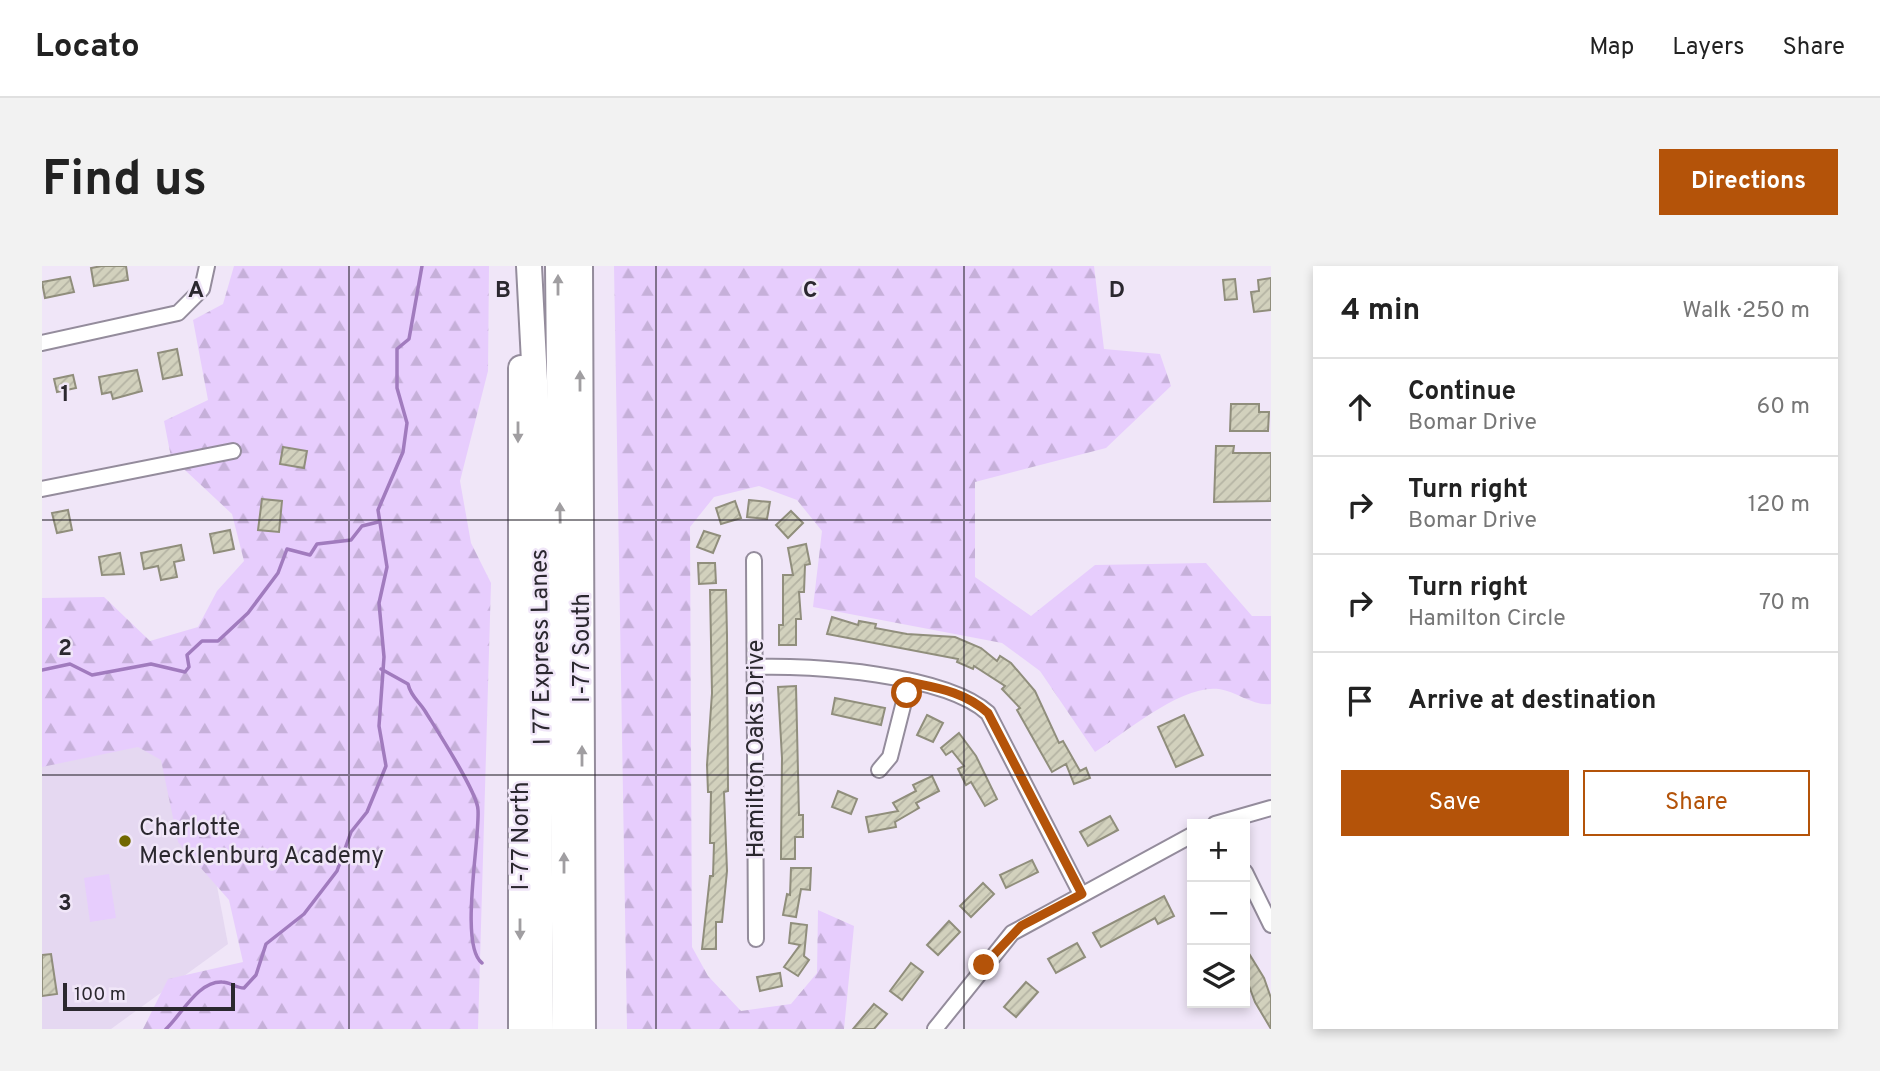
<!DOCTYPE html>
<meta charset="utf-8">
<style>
body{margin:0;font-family:Overpass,sans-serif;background:#f2f2f2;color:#222}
.controls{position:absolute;right:21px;bottom:21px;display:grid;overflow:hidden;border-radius:0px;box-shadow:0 4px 10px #0003}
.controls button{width:63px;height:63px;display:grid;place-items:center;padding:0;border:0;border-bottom:2px solid #e0e0e0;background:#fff;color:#222;font:35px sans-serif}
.scale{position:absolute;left:21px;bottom:18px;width:172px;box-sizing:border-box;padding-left:7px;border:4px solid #2b282f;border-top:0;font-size:19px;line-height:24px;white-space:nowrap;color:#2b282f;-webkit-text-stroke:5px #f0e6f8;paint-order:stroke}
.stop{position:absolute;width:21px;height:21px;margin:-16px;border:5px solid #b45309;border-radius:50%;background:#fff}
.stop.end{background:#b45309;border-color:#fff;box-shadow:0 2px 7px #0008}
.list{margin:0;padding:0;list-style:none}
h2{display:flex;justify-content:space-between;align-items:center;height:91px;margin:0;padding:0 28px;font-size:30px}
h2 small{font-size:23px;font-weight:400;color:#767676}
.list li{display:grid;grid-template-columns:46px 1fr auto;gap:21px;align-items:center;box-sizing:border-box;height:98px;padding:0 28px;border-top:2px solid #e0e0e0}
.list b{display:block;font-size:26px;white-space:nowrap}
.list p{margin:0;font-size:23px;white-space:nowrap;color:#767676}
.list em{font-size:23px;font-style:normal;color:#767676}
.actions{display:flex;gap:14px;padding:21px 28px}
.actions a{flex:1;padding:16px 0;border:2px solid #b45309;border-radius:0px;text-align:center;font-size:24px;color:#b45309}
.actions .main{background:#b45309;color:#fff}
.icon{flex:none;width:38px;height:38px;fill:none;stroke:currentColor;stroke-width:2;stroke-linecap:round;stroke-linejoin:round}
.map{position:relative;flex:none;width:1229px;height:763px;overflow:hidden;border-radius:0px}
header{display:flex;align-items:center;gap:42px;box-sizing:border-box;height:98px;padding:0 35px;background:#fff;border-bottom:2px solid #e0e0e0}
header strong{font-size:33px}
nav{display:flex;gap:38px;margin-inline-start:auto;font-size:24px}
.intro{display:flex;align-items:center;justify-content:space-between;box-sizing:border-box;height:168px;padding:0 42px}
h1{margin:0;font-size:49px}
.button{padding:18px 32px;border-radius:0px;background:#b45309;color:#fff;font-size:24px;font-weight:700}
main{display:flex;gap:42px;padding:0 42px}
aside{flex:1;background:#fff;border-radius:0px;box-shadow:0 4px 10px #0003}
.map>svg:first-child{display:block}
.built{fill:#e5d8f1}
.forest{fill:url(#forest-firs)}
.pitch{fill:#e7cdfd}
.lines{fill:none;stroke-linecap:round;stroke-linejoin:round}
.stream{stroke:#a17bbe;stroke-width:3.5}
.building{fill:url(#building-hatch);stroke:#908e7c;stroke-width:2}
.street-casing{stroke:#948c9c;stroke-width:18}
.highway-casing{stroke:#948c9c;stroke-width:28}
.street{stroke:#fff;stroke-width:14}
.highway{stroke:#fff;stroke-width:24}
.oneway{fill:#a09ea1}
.route{stroke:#b45309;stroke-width:9}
.grid{fill:none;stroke:#2b282f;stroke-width:2;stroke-opacity:0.55}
.poi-dot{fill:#716800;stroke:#f0e6f8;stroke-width:2.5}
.labels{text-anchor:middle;stroke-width:5;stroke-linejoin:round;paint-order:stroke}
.street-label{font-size:24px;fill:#2b282f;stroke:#f0e6f8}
.poi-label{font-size:24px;fill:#2b282f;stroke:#f0e6f8;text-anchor:start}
.grid-label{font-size:23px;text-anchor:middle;font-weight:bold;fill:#2b282f;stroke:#f0e6f8;stroke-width:5;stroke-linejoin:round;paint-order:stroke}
</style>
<header>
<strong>Locato</strong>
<nav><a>Map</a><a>Layers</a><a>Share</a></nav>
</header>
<div class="intro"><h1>Find us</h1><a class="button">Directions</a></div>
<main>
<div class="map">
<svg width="1229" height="763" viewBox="0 0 1229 763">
<defs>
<pattern id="forest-firs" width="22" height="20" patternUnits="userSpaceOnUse" patternTransform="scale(1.75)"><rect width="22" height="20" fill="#e7cdfd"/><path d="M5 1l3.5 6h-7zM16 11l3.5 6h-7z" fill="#c6b0d9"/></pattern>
<pattern id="building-hatch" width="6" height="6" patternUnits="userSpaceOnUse" patternTransform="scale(1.75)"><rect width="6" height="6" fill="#d2d1bd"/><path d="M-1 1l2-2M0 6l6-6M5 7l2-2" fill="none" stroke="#b4b3a3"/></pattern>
</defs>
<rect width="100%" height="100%" fill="#f0e6f8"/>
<path class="built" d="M 141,441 L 186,678 L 69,763 L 0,763 L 0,471 Z"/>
<g class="forest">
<path d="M 192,0 L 447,0 L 446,105 L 418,215 L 429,277 L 449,317 L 436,763 L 101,763 L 126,713 L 201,696 L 187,634 L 136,576 L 119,494 L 96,481 L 0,501 L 0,332 L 62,331 L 108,375 L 156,361 L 175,325 L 202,295 L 190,248 L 129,191 L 122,155 L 166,134 L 151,54 L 181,38 Z"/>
<path d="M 572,0 L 1052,0 L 1062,83 L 1118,88 L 1129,120 L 1064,182 L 933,216 L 933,311 L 989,350 L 1053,299 L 1164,297 L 1210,350 L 1229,350 L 1229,438 C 1210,440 1196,426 1177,423 C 1140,418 1084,466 1053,486 L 998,405 L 960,377 L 771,341 L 780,265 L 755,234 L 717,220 L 672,231 L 648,261 L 650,681 L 666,710 L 699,745 L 749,738 L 775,707 L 776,644 L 812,660 L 802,763 L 585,763 Z"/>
</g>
<path class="pitch" d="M 67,608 L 74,652 L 48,656 L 42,612 Z"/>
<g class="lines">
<g class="stream">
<path d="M 339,403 L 366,418 C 369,431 377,435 383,445 C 394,463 436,527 436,544 C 438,573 417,680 440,697"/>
<path d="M 0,404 L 28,398 L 50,409 L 109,398 L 143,406 L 147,401 L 145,389 L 160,375 L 176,375 L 206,347 L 236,307 L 245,283 L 268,289 L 275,278 L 309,274 L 320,260 L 336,256"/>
<path d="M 124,763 C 140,748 156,715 180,716 C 188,716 194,722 202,722 L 214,709 L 224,678 L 262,648 L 295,605 L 309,566 L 325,546 L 344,500 L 337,460 L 342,391 L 337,337 L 345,301 L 336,244 L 361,186 L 365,157 L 355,122 L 355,83 L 367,73 L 380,0"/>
</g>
</g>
<g class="building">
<path d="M 60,0 L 84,0 L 86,14 L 52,20 L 49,2 Z"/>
<path d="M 28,11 L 32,26 L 3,32 L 0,16 Z"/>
<path d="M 1229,12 L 1229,44 L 1212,46 L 1209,26 L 1217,25 L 1216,14 Z"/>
<path d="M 1193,13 L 1195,33 L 1183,34 L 1181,14 Z"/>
<path d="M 135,83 L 140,109 L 121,113 L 116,87 Z"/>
<path d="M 95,104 L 100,125 L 71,133 L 69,126 L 60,128 L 57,111 Z"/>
<path d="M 31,109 L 34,122 L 15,126 L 12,113 Z"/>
<path d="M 1189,138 L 1217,138 L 1217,146 L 1227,146 L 1226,165 L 1188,165 Z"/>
<path d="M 1174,180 L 1192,180 L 1191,187 L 1229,187 L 1229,235 L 1172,236 Z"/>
<path d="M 241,181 L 265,185 L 262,202 L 238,198 Z"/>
<path d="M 220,233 L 240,235 L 237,266 L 216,264 Z"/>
<path d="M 707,234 L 728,236 L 725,253 L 705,251 Z"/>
<path d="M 693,235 L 699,252 L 679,258 L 674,242 Z"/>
<path d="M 26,244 L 30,264 L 15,267 L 10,247 Z"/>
<path d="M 749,245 L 761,257 L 746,272 L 734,259 Z"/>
<path d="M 188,264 L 192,283 L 172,287 L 168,268 Z"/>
<path d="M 662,265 L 678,270 L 671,287 L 655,281 Z"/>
<path d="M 764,278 L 768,298 L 763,299 L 762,326 L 757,326 L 759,353 L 754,353 L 754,379 L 737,379 L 737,359 L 741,359 L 741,309 L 751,309 L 746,282 Z"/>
<path d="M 139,279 L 142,294 L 132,296 L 135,311 L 119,314 L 116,300 L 102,303 L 99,287 Z"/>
<path d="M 78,287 L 82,308 L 60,309 L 57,291 Z"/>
<path d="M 656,297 L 673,297 L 674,317 L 657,318 Z"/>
<path d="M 668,324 L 684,324 L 685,369 L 686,525 L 682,526 L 685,605 L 680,656 L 674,656 L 674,683 L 660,683 L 668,610 L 671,610 L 672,577 L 668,577 L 669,526 L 666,526 L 665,499 L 670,427 Z"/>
<path d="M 790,351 L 816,359 L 817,355 L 834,358 L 833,362 L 865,368 L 913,371 L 939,382 L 955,395 L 958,390 L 969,397 L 993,425 L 1017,477 L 1021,475 L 1038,505 L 1044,502 L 1048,512 L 1032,518 L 1024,498 L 1010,506 L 975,444 L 978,442 L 960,423 L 963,420 L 932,400 L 931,403 L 915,396 L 916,393 L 785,368 Z"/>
<path d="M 754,420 L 757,549 L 761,549 L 761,571 L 753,571 L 753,593 L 739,593 L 740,492 L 736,421 Z"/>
<path d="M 793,432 L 843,442 L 839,459 L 790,448 Z"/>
<path d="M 885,449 L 901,457 L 891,476 L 875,469 Z"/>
<path d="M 1142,449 L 1161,489 L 1134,501 L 1116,461 Z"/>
<path d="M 917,467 L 934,490 L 955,533 L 943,540 L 929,516 L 924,519 L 916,503 L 922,500 L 910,485 L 904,489 L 899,482 Z"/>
<path d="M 890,510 L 897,525 L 874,537 L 877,542 L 853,556 L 854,561 L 827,566 L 824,551 L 856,545 L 851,537 L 874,525 L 871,519 Z"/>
<path d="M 796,525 L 815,533 L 809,548 L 790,541 Z"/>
<path d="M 1068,550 L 1076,564 L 1046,580 L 1038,566 Z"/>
<path d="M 990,594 L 996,606 L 964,622 L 958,609 Z"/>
<path d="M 749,602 L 769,602 L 768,624 L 759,623 L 754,651 L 741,649 L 745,628 L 748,629 Z"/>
<path d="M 941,617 L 952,628 L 929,651 L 918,640 Z"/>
<path d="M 1122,630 L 1132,650 L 1116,658 L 1113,652 L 1059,681 L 1051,667 Z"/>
<path d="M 907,655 L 918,666 L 896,689 L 885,679 Z"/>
<path d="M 749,657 L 765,659 L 762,690 L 767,694 L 756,710 L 742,701 L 758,679 L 747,677 Z"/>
<path d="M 1035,677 L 1043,691 L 1014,707 L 1006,693 Z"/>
<path d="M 1203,681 L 1222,712 L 1229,732 L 1229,763 L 1213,736 L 1203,709 Z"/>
<path d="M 9,688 L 15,728 L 0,730 L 0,689 Z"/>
<path d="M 869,697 L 881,706 L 860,734 L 848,725 Z"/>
<path d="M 738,707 L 740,720 L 718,725 L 715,711 Z"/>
<path d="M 984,716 L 996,726 L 974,751 L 962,741 Z"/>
<path d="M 832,738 L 845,748 L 832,763 L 811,763 Z"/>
</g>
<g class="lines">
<defs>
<g id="street">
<path d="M 0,77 L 136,47 L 160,23 L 165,0"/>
<path d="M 0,223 L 191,185"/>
<path d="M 712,294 L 714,673"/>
<path d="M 713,401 C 771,399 903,408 946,447 L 1039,628"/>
<path d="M 837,504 L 848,491 L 867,416"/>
<path d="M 1173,558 L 1229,542"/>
<path d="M 1203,606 L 1229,659"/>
<path d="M 893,763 L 970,667 L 1150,569"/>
</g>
<g id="highway">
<path d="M 487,0 L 495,153 L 499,763"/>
<path d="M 516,0 L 523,763"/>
<path d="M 538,0 L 541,763"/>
<path d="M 479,102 L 479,763"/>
</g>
</defs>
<use href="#street" class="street-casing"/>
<use href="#highway" class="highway-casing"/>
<use href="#street" class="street"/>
<use href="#highway" class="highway"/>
</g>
<defs><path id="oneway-solid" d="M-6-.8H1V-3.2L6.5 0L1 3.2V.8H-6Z" transform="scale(1.75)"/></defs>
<g class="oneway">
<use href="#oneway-solid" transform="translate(516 19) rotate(-90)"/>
<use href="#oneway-solid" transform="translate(538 115) rotate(-90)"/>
<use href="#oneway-solid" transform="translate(476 166) rotate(90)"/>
<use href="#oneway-solid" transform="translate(518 247) rotate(-91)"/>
<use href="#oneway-solid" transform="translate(540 490) rotate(-90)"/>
<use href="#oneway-solid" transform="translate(522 597) rotate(-90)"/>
<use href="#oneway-solid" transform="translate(478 663) rotate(90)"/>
</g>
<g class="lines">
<path class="route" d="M 865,427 L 867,416 C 896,422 923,426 946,447 L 1040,628 L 979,660 L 942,699"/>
</g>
<path class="grid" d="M 307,0 L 307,763M 614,0 L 614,763M 922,0 L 922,763M 0,254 L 1229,254M 0,509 L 1229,509"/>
<circle class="poi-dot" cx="83" cy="575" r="7"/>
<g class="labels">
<g class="street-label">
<text transform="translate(498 381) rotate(-91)" y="8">I 77 Express Lanes</text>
<text transform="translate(539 382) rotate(-90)" y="8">I-77 South</text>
<text transform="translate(713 483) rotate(-90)" y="8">Hamilton Oaks Drive</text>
<text transform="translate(478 570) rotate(-90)" y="8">I-77 North</text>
</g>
<g class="poi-label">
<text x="97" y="569">Charlotte<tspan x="97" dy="28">Mecklenburg Academy</tspan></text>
</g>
</g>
<g class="grid-label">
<text x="154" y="31">A</text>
<text x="461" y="31">B</text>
<text x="768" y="31">C</text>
<text x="1075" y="31">D</text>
<text x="23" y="135">1</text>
<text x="23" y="389">2</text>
<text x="23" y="644">3</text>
</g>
</svg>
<div class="controls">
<button>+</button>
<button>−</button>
<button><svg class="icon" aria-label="layers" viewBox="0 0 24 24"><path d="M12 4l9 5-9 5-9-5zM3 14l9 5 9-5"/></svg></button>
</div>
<div class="scale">100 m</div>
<div class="stop" style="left:865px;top:427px"></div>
<div class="stop end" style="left:942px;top:699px"></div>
</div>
<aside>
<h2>4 min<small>Walk · 250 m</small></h2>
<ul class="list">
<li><svg class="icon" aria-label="ahead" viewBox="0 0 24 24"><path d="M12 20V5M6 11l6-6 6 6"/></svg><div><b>Continue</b><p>Bomar Drive</p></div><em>60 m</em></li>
<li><svg class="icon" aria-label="right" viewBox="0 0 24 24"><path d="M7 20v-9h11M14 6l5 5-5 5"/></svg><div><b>Turn right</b><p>Bomar Drive</p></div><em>120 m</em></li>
<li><svg class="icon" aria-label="right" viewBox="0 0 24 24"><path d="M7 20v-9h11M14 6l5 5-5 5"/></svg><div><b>Turn right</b><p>Hamilton Circle</p></div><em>70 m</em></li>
<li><svg class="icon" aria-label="arrive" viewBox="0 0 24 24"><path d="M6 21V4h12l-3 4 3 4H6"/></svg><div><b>Arrive at destination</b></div></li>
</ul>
<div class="actions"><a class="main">Save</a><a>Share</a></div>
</aside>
</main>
